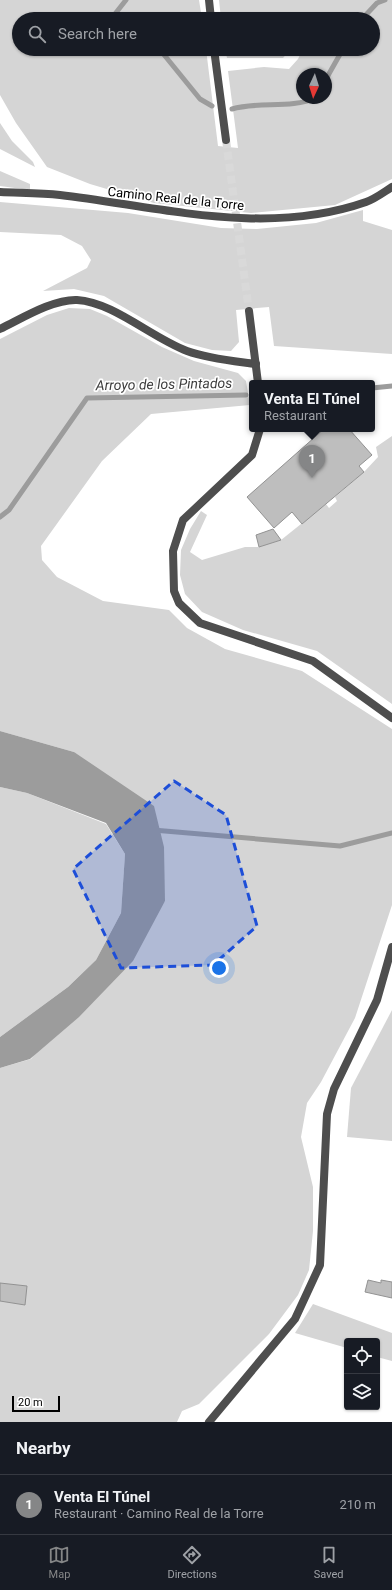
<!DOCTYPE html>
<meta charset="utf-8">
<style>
body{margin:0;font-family:Roboto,sans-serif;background:#20242c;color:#f1f3f6}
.controls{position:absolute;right:12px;bottom:12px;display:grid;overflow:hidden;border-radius:4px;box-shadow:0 1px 3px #0004}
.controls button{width:36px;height:36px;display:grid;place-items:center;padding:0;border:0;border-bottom:1px solid #363941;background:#171b24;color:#f1f3f6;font:20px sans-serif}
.compass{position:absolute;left:296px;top:68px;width:36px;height:36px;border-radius:50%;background:#171b24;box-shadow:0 1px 3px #0004;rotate:184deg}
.scale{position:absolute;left:12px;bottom:10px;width:48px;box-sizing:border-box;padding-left:4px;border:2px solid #000;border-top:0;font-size:11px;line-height:14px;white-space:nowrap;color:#000;-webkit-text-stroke:3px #fff;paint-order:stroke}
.you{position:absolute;left:219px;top:968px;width:14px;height:14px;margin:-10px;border:3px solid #fff;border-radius:50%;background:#1a73e8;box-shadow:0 0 0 6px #1a73e833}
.badge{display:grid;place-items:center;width:26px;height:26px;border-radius:50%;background:#858687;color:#fff;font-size:13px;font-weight:700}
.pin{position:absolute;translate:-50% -33px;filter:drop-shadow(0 1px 2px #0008)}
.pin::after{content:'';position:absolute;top:21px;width:14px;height:12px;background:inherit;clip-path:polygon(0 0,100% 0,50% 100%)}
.popup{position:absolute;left:249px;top:380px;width:126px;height:52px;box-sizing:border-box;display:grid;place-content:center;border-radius:4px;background:#171b24;filter:drop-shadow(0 1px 3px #0005);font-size:13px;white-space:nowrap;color:#9ea1a6}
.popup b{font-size:15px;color:#f1f3f6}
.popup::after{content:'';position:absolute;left:50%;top:100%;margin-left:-8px;border:8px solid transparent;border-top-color:#171b24}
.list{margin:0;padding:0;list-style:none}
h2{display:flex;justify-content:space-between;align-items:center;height:52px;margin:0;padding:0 16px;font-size:17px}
h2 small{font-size:13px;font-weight:400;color:#9ea1a6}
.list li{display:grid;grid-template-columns:26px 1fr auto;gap:12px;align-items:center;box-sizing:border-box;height:60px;padding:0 16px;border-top:1px solid #363941}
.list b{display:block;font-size:15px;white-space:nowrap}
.list p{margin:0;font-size:13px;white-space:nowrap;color:#9ea1a6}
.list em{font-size:13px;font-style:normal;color:#9ea1a6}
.icon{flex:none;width:22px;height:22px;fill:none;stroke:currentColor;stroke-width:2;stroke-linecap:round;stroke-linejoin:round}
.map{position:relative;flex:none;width:392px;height:1422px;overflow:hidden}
.search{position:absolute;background:#171b24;box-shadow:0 1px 3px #0004;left:12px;right:12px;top:12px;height:44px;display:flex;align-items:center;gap:10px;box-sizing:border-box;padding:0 14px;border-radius:22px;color:#9ea1a6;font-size:15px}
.sheet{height:112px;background:#171b24}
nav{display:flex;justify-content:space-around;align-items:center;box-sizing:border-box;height:56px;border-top:1px solid #363941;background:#171b24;font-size:11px;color:#9ea1a6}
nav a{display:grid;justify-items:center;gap:2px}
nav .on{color:#858687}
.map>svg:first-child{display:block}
.green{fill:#d5d5d5;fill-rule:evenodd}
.water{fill:#9c9c9c}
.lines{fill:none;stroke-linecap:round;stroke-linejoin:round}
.stream{stroke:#9c9c9c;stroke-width:5}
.building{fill:#bebebe;stroke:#929292}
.tertiary-tunnel{stroke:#d9d9d9;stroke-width:8;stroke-dasharray:8 4;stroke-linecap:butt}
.minor{stroke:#4e4e4e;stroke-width:8}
.tertiary{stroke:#4e4e4e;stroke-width:8}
.marked{fill:#1d4ed8;fill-opacity:0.2;stroke:#1d4ed8;stroke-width:3;stroke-dasharray:8 5;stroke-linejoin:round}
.labels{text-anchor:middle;stroke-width:3.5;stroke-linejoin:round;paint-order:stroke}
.street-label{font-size:13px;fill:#000;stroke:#fff}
.water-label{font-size:14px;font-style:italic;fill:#3d3d3d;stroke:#fff}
</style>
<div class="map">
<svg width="392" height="1422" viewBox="0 0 392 1422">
<rect width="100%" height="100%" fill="#fff"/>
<g class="green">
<path d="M 0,0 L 199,0 L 202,19 L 19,19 L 19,49 L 206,49 L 218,146 L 238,148 L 228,71 L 264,67 L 289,69 L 298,59 L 303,49 L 373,49 L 373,19 L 221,19 L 219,0 L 392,0 L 392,179 L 335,205 L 251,213 L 154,203 L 90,184 L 47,167 L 16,123 L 0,95 ZM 302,74 L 326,74 L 326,98 L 302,98 Z"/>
<path d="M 225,49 L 291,49 L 283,58 L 227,58 Z"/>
<path d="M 0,123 L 12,141 L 33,162 L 35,167 L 0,149 Z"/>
<path d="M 0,171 L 30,184 L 30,190 L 0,186 Z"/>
<path d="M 0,202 L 128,213 L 221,228 L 257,229 L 316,223 L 363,210 L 363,221 L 392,230 L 392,354 L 274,346 L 269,307 L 236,310 L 239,342 L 231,351 L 212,350 L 185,343 L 104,296 L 74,289 L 43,291 L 87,268 L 91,260 L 82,246 L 61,235 L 0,232 Z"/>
<path d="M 69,308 L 90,309 L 107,316 L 162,347 L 194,361 L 238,373 L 246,381 L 250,405 L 151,414 L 102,461 L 41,546 L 42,560 L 57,577 L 103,601 L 169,610 L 187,628 L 225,649 L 302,671 L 392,729 L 392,905 L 355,1018 L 321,1082 L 307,1103 L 301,1137 L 313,1187 L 313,1231 L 309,1270 L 298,1295 L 269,1334 L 199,1404 L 182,1411 L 177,1422 L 0,1422 L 0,1068 L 31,1059 L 165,901 L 74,752 L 0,731 L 0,339 L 47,315 Z"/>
<path d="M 392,436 L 392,704 L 317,651 L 243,630 L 202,612 L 185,594 L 180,575 L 181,550 L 190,529 L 201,511 L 207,515 L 190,552 L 202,560 L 245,547 L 259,547 L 281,540 L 326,504 L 329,508 L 337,501 L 335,497 L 364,472 L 378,457 L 376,447 Z"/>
<path d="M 0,787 L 27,793 L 106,824 L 125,854 L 121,913 L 96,960 L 68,987 L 0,1037 Z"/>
<path d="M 392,1010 L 392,1141 L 347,1137 L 351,1088 Z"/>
<path d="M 313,1304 L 392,1333 L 392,1361 L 377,1357 L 377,1341 L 347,1341 L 347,1348 L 295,1333 Z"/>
</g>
<path class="water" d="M 0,731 L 74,752 L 154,806 L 164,847 L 165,901 L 133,961 L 79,1017 L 30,1059 L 0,1068 L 0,1037 L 68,987 L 96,960 L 121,913 L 125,854 L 106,823 L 27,793 L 0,787 Z"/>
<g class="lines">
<g class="stream">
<path d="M 111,19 L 126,0"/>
<path d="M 362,19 L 377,3 L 385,0"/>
<path d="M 119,49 L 161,51 L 200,99 L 212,106"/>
<path d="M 326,79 L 343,49"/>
<path d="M 232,109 C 259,101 290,109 316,98"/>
<path d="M 372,388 L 392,386"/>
<path d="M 0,517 L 9,510 L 87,398 L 246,395"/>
<path d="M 153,830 L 340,846 L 392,833"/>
</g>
</g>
<g class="building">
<path d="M 324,429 L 349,429 L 372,455 L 359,466 L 364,472 L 302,524 L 292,512 L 274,528 L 247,497 Z"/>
<path d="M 273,529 L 281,540 L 259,547 L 256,535 Z"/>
<path d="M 368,1280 L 381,1283 L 381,1280 L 392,1282 L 392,1298 L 365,1292 Z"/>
<path d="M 0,1283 L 27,1286 L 25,1305 L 0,1301 Z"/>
</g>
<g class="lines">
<path class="tertiary-tunnel" d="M 226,140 L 249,311"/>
<g class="minor">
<path d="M 0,192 C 20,193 41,193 60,195 C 161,207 266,237 366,202 C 375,199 384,192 392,187"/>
<path d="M 0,329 C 21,319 53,299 77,300 C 113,302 152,338 187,351 C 209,359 234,361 256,364"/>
</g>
<g class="tertiary">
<path d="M 209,0 L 211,19"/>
<path d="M 214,49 L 226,140"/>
<path d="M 249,311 L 258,383"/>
<path d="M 260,429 L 252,455 L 183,520 L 173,551 L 174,591 L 179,603 L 200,623 L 313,661 L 392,718"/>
<path d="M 209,1422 L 295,1319 L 320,1265 L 327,1114 L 334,1089 L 377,1000 L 392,947"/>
</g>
</g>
<path class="marked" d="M 174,781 L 226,815 L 257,926 L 213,965 L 121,968 L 73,869 Z"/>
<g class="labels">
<g class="street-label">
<text transform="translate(176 198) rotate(6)" y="5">Camino Real de la Torre</text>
</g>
<g class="water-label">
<text transform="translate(164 384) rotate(-1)" y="5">Arroyo de los Pintados</text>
</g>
</g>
</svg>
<div class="controls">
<button><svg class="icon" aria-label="locate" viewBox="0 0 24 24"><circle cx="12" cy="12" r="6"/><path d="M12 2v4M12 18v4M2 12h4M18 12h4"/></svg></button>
<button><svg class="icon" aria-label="layers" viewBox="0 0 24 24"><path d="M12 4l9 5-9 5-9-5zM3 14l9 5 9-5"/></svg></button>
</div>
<svg class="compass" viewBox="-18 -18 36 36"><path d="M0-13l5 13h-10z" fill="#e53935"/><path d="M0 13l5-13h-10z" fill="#9ea1a6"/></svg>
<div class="scale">20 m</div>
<div class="you"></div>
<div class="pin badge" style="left:312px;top:478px">1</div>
<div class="popup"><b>Venta El Túnel</b>Restaurant</div>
<div class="search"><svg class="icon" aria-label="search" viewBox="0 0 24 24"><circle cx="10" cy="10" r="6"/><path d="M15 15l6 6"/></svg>Search here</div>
</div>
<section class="sheet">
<h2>Nearby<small></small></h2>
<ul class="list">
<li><span class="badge">1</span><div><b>Venta El Túnel</b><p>Restaurant · Camino Real de la Torre</p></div><em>210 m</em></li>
</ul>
</section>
<nav>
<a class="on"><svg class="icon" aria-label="map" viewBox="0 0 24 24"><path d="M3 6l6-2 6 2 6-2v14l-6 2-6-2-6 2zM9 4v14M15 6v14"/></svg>Map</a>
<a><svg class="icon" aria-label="directions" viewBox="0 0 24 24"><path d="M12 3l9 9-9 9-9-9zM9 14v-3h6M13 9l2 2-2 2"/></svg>Directions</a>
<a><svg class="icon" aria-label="saved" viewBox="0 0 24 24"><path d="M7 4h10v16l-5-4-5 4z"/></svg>Saved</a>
</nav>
